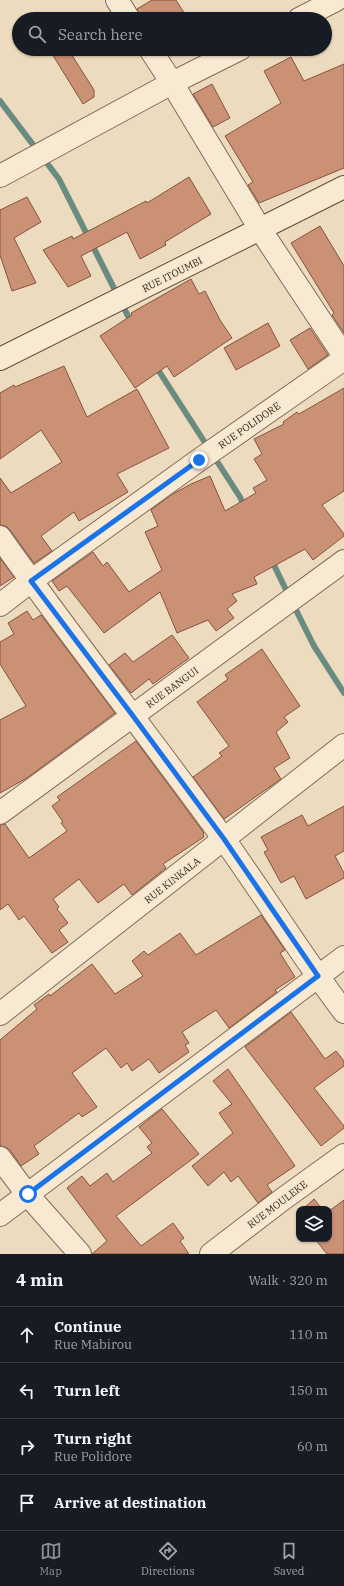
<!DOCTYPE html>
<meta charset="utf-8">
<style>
body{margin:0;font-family:"IBM Plex Serif",serif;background:#20242c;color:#f1f3f6}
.controls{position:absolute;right:12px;bottom:12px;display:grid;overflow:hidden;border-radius:8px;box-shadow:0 1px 3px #0004}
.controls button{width:36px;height:36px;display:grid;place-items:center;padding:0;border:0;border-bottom:1px solid #363941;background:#171b24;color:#f1f3f6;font:20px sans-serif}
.stop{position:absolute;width:12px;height:12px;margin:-9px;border:3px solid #1a73e8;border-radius:50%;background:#fff}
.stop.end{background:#1a73e8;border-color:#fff;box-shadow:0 1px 4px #0008}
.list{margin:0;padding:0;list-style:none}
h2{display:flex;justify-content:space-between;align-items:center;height:52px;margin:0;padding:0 16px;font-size:17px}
h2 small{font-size:13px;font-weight:400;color:#9ea1a6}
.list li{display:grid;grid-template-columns:26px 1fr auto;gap:12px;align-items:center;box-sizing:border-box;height:56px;padding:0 16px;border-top:1px solid #363941}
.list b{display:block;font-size:15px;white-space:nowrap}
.list p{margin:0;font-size:13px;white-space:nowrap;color:#9ea1a6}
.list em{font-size:13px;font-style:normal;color:#9ea1a6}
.icon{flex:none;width:22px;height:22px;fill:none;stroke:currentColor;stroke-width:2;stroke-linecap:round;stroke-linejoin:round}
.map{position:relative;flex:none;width:344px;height:1254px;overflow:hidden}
.search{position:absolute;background:#171b24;box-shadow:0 1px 3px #0004;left:12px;right:12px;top:12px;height:44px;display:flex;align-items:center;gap:10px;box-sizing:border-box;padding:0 14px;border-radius:22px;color:#9ea1a6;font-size:15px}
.sheet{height:276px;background:#171b24}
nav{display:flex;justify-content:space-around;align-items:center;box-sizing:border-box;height:56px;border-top:1px solid #363941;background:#171b24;font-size:11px;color:#9ea1a6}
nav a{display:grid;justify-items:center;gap:2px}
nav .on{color:#8c9099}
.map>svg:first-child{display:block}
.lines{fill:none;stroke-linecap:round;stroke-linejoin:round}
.stream{stroke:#6a8c80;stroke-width:6}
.building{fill:#cb9175;stroke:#84533e}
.street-casing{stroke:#856c58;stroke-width:24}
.secondary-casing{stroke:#674d3b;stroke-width:24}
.street{stroke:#f8e9d2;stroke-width:22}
.secondary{stroke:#f8e9d2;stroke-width:22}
.route{stroke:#1a73e8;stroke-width:5}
.labels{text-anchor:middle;stroke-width:3;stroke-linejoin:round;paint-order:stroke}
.street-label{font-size:10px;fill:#35261c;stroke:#f4e6ce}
</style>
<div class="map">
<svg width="344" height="1254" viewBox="0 0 344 1254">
<rect width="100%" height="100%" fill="#eddbbf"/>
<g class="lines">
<g class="stream">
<path d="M 0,101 L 59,179 L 132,324"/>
<path d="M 155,365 L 240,497 L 245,508"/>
<path d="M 271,559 L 289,596"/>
<path d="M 293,604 L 314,646 L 344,693"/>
</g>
</g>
<g class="building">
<path d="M 152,0 L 176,0 L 188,19 L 141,19 L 137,9 Z"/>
<path d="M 49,49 L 68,49 L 94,90 L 94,97 L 83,104 Z"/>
<path d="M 166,49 L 183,49 L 171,56 Z"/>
<path d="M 291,57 L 304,81 L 344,64 L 344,168 L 259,203 L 248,185 L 253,182 L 225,136 L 281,103 L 264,71 Z"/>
<path d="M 212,84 L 230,118 L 213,127 L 193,94 Z"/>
<path d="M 189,177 L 211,214 L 165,242 L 166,245 L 140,259 L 127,232 L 81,256 L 91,276 L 68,287 L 43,250 L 72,236 L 73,239 L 146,201 L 147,203 Z"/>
<path d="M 27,197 L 41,222 L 14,238 L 36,283 L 12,291 L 0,255 L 0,210 Z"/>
<path d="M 320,226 L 344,266 L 344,333 L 332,315 L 334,313 L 291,243 Z"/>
<path d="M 191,279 L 199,294 L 205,291 L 220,320 L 232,338 L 174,377 L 167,366 L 135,388 L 100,336 L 132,315 L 131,313 Z"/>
<path d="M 268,323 L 280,346 L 236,370 L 224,348 Z"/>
<path d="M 310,328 L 328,355 L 308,369 L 290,340 Z"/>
<path d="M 64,366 L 87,417 L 137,389 L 169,448 L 117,474 L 128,492 L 79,521 L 74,512 L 41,536 L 52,551 L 34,563 L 10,530 L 6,526 L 0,525 L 0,478 L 11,493 L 62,462 L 41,430 L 0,459 L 0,393 L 14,385 L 15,387 Z"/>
<path d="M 344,388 L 344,491 L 322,505 L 344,534 L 344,536 L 313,560 L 305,549 L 254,577 L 257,584 L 232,594 L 237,601 L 227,609 L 234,618 L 216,631 L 208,620 L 177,633 L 160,592 L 104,633 L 67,586 L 59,591 L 52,581 L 93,552 L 103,566 L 107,562 L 129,592 L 162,570 L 145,532 L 158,526 L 151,510 L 171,495 L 191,484 L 210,476 L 225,511 L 256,493 L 253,488 L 267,480 L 254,459 L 262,454 L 254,439 L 284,424 L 283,422 L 297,412 L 299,414 Z"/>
<path d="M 0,558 L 14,577 L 0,586 Z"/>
<path d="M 27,611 L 33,620 L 41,615 L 115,713 L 27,778 L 0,793 L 0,720 L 26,706 L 0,664 L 0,642 L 14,634 L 8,623 Z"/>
<path d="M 172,635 L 189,658 L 153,684 L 149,679 L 131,693 L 109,665 L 125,653 L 133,662 Z"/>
<path d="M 262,649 L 300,706 L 284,717 L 288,722 L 276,732 L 290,758 L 274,768 L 281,779 L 224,819 L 193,777 L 222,756 L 219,753 L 229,746 L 197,702 L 228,679 L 225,675 Z"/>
<path d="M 136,741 L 204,833 L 203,834 L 204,837 L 163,864 L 166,868 L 132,895 L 124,884 L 98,903 L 79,879 L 53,899 L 59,907 L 57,909 L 68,923 L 59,930 L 68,942 L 52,953 L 24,916 L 19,920 L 8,904 L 0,910 L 0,825 L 5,824 L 29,858 L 67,831 L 61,823 L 63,822 L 52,806 L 60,800 L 57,797 Z"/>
<path d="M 344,806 L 344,851 L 335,856 L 344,873 L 344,878 L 306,899 L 294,876 L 281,883 L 264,852 L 268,850 L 261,837 L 302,815 L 308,826 Z"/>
<path d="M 261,915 L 285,950 L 280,953 L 295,977 L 275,990 L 277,992 L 229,1028 L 216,1010 L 182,1032 L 189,1043 L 185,1045 L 189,1052 L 159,1073 L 149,1059 L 132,1071 L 127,1063 L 121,1068 L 106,1048 L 72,1073 L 97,1107 L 82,1117 L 79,1113 L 34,1146 L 39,1154 L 21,1166 L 10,1150 L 5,1147 L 0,1146 L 0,1040 L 37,1009 L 34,1005 L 49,994 L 50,996 L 92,964 L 115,994 L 143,976 L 132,961 L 144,951 L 148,955 L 180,933 L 196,955 Z"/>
<path d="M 291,1012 L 325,1059 L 336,1051 L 344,1061 L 344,1066 L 314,1088 L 344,1126 L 344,1128 L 321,1146 L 245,1047 Z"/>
<path d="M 228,1069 L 295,1166 L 267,1185 L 272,1192 L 258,1203 L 238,1176 L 231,1182 L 224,1172 L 208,1186 L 192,1166 L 233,1133 L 219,1113 L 232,1104 L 213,1081 Z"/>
<path d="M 162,1109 L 199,1154 L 116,1216 L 141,1246 L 173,1223 L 184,1238 L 180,1241 L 189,1254 L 92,1254 L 107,1241 L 67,1188 L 82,1176 L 90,1186 L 107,1173 L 113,1182 L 152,1153 L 147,1147 L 152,1143 L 139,1127 Z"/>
<path d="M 314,1199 L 322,1209 L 303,1209 Z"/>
<path d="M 344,1200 L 344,1254 L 327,1254 L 315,1239 L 329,1239 L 329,1211 Z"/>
</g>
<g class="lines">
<defs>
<g id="street">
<path d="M 117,0 L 129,19"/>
<path d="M 299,19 L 336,0"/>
<path d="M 150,49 L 172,83 L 260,229 L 344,356"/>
<path d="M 0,176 L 172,83 L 240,49"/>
<path d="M 0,537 C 72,639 150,737 223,838 C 264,895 301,955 344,1012"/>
<path d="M 0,605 L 31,581 L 199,460 L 344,359"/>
<path d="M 0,813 L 344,561"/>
<path d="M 0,1014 L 344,745"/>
<path d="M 0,1158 L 27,1194 L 80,1254"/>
<path d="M 0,1215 L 344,957"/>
<path d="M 211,1254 L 283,1199 L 344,1155"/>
</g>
<path id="secondary" d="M 0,359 L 344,187"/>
</defs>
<use href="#street" class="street-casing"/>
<use href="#secondary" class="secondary-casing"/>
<use href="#street" class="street"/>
<use href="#secondary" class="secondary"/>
</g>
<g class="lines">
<path class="route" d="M 28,1194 L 318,976 L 224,839 L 133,716 L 31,581 L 199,460"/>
</g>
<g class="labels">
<g class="street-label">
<text transform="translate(172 274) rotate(-27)" y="4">RUE ITOUMBI</text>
<text transform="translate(249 425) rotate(-35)" y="4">RUE POLIDORE</text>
<text transform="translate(172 687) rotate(-36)" y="4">RUE BANGUI</text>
<text transform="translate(172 880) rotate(-38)" y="4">RUE KINKALA</text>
<text transform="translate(277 1204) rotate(-37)" y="4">RUE MOULEKE</text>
</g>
</g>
</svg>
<div class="controls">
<button><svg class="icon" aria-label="layers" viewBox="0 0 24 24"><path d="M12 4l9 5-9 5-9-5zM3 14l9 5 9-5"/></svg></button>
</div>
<div class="stop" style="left:28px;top:1194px"></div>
<div class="stop end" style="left:199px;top:460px"></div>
<div class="search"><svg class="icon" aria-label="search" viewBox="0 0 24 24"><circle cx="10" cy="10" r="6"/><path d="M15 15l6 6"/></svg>Search here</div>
</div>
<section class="sheet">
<h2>4 min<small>Walk · 320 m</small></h2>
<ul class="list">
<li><svg class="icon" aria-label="ahead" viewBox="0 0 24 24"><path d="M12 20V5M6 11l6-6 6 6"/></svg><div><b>Continue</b><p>Rue Mabirou</p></div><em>110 m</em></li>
<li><svg class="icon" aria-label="left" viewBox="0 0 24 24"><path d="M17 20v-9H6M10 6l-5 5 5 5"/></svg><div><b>Turn left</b></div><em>150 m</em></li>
<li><svg class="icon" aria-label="right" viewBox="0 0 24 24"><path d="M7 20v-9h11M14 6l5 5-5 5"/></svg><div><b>Turn right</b><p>Rue Polidore</p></div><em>60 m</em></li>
<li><svg class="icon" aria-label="arrive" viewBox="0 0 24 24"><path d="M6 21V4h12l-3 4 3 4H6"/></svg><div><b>Arrive at destination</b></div></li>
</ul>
</section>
<nav>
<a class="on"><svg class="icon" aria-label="map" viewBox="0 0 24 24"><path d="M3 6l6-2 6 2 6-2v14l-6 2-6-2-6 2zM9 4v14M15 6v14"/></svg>Map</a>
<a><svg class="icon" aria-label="directions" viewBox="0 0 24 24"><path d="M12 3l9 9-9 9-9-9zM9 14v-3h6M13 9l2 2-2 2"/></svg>Directions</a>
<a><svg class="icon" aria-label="saved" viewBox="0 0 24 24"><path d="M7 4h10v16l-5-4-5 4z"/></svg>Saved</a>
</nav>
